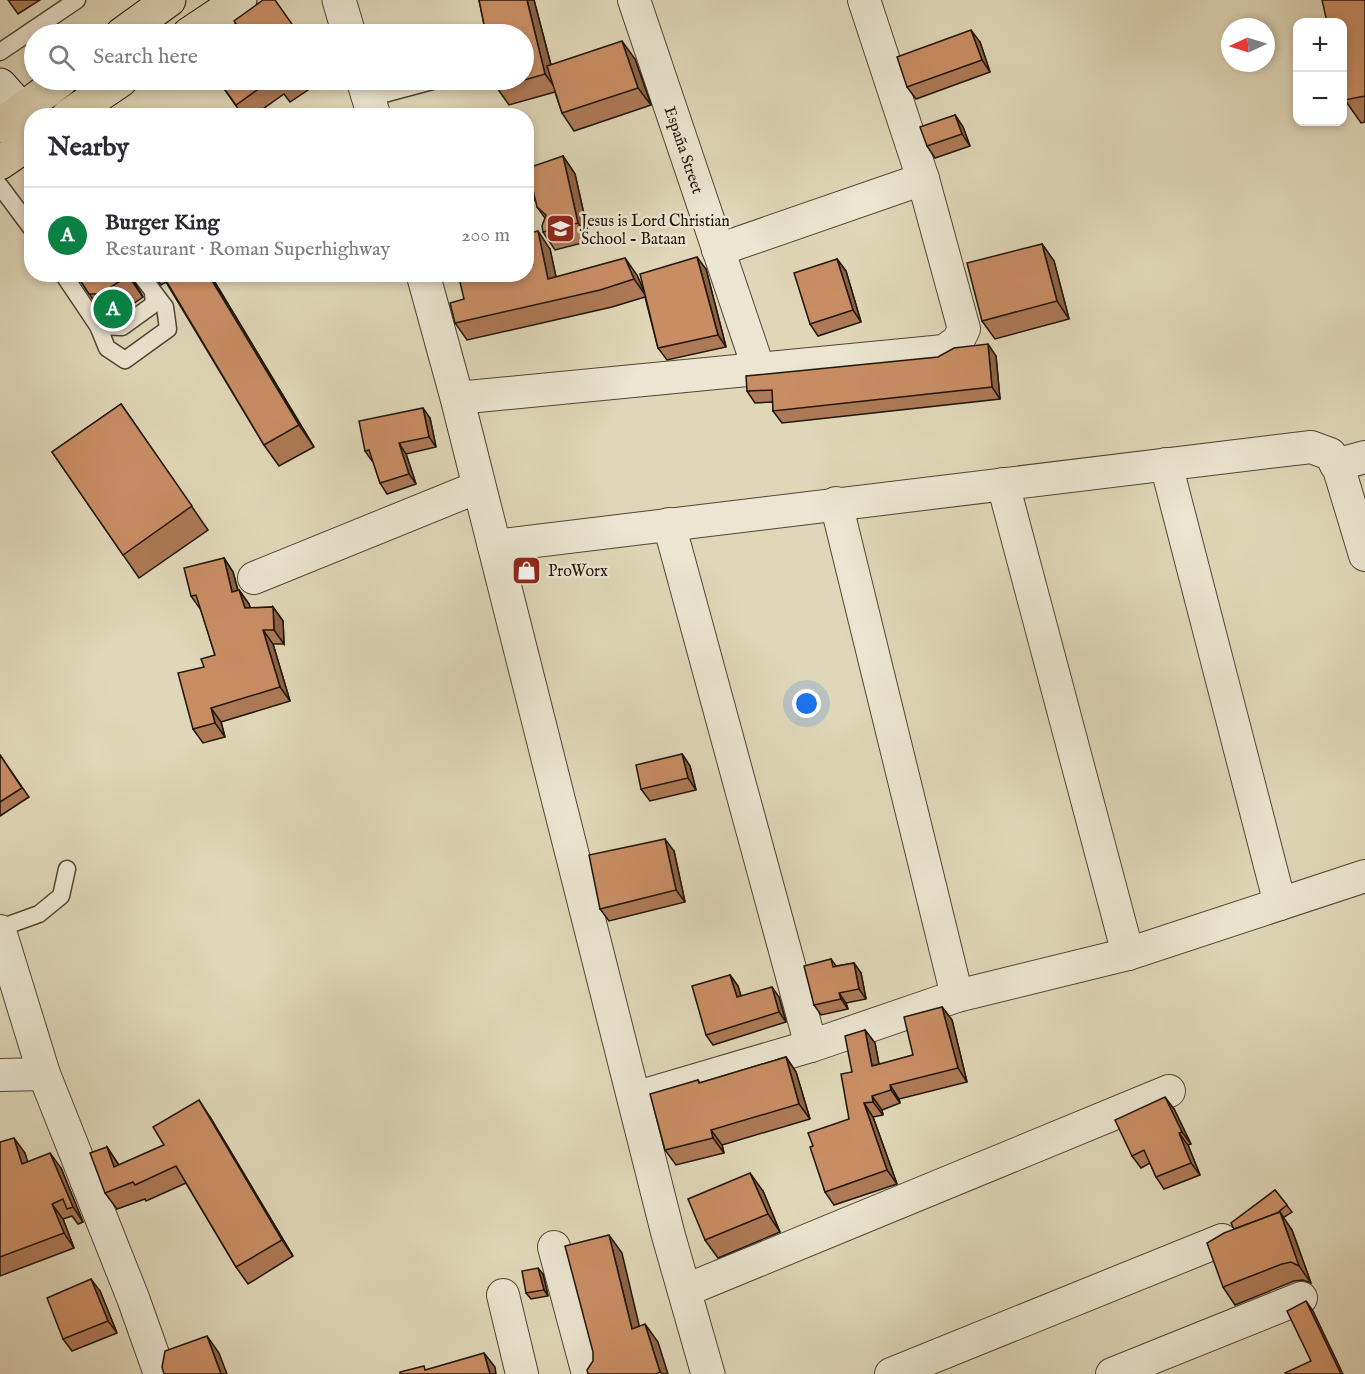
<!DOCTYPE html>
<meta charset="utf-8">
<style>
body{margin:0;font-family:"IM FELL English",serif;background:#f2f2f3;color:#2b2b33}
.controls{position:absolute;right:18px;top:18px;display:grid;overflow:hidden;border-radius:12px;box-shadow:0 3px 9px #0003}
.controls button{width:54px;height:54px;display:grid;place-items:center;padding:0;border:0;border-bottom:2px solid #e1e1e2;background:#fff;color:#2b2b33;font:30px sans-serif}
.compass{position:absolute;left:1221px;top:18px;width:54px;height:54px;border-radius:50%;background:#fff;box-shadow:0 3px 9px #0003;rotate:266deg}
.you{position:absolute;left:807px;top:704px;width:21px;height:21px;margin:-15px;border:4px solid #fff;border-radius:50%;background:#1a73e8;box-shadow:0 0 0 9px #1a73e833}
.badge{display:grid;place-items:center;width:39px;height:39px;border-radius:50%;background:#0b8043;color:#fff;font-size:20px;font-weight:700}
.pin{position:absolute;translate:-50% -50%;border:3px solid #fff;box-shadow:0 2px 6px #0006}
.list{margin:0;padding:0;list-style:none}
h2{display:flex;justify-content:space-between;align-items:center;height:78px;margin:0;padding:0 24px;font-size:26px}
h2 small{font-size:20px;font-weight:400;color:#7c7c81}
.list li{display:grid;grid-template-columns:39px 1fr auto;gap:18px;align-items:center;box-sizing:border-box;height:96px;padding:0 24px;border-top:2px solid #e1e1e2}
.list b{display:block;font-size:22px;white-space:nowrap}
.list p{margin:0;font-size:20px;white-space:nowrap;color:#7c7c81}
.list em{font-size:20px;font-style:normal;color:#7c7c81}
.icon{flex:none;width:33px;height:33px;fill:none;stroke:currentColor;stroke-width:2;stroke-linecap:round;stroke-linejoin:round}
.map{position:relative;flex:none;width:1365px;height:1374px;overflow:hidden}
.search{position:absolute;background:#fff;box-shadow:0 3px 9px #0003;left:24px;top:24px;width:510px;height:66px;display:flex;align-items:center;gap:15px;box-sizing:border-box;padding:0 21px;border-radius:33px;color:#7c7c81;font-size:22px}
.panel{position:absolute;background:#fff;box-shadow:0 3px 9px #0003;left:24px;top:108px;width:510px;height:174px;border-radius:24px}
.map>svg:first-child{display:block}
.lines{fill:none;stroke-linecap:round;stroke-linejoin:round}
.service-casing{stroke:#504636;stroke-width:19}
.minor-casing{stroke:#504636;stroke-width:34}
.tertiary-casing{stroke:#504636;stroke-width:35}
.secondary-casing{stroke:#20160b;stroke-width:35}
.primary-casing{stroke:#20160b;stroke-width:35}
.path{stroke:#20160b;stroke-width:4;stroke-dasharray:4.5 3;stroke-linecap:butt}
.service{stroke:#ebe5d1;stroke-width:16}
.minor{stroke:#ebe5d1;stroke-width:32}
.tertiary{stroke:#ebe5d1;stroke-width:33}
.secondary{stroke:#ebe5d1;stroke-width:33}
.primary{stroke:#e0d7b8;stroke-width:33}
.wall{fill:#ad7956;stroke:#20160b;stroke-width:1.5}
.shaded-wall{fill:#8d6346;stroke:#20160b;stroke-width:1.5}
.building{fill:#c98d64;stroke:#20160b;stroke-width:1.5}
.labels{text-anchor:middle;stroke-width:5;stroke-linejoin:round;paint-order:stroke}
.street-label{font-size:16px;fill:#20160b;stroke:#ebe5d1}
.poi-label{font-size:16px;fill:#20160b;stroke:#ebe5d1;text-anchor:start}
</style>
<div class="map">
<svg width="1365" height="1374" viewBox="0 0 1365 1374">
<rect width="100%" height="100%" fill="#e0d7b8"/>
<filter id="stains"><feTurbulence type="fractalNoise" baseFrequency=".00333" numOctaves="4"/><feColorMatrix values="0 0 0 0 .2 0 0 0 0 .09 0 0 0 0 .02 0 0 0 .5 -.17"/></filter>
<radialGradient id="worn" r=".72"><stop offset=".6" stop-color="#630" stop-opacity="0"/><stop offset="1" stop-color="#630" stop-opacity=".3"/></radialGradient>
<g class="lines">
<defs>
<g id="service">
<path d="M 0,52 L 77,0"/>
<path d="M 369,98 L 436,80"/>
<path d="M 0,186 L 32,229"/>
<path d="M 63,274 L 98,326 L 107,348 L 125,360 L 168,329 L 165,307 L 140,274"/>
<path d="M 98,326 L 122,327 L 154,304 L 153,293"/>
<path d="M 0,928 L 39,914 L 61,896 L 67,869"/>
</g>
<g id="minor">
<path id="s1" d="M 634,0 L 758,367"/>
<path d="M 718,250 L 923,179"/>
<path d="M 457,398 L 944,351 L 958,341 L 964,329 L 923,179 L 864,0"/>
<path d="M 1166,464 L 1280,904"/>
<path d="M 1336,465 L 1365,457"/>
<path d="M 1003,484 L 1128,954"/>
<path d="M 836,503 L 957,996"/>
<path d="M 669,524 L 811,1046"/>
<path d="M 494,546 L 1311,447 L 1330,454 L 1339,469 L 1365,555"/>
<path d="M 254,578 L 478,487"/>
<path d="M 0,931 L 44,1074 L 133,1298 L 160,1374"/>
<path d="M 0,1075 L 44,1074"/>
<path d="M 634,1098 L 811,1046 L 957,996 L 1128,954 L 1365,876"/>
<path d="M 554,1247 L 588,1374"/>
<path d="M 684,1291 L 1169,1091"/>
<path d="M 503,1295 L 522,1374"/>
<path d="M 891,1374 L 1222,1240"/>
<path d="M 1112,1374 L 1301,1298"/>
</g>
<g id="tertiary">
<path d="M 339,0 L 349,34"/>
<path d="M 363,80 L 374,116"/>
<path d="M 423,274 L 457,398 L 668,1234 L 708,1374"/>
</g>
<path id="secondary" d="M 0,85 L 32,121"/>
<g id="primary">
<path d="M 122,34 L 169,0"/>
<path d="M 189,34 L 240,0"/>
<path d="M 68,116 L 121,80"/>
<path d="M 0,126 L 61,80"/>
<path d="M 0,163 L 32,141"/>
</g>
</defs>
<use href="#service" class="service-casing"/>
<use href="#minor" class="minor-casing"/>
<use href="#tertiary" class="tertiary-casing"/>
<use href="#secondary" class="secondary-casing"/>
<use href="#primary" class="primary-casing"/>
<path class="path" d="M 526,202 L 538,198"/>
<use href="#service" class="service"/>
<use href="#minor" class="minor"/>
<use href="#tertiary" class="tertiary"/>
<use href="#secondary" class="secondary"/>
<use href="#primary" class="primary"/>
</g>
<g class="wall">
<path d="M 8,0 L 40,0 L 18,14 Z"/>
<path d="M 479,0 L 534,0 L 551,65 L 635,59 L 651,105 L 574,131 L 562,113 L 555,92 L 509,105 L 497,88 Z"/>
<path d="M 1365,0 L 1365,122 L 1361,123 L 1345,100 Z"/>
<path d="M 980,42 L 990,72 L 916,99 L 907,87 Z"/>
<path d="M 218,80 L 323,80 L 290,102 L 284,94 L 253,116 L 243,116 Z"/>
<path d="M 955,115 L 963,127 L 970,146 L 935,158 L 927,146 Z"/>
<path d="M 563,156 L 575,174 L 590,241 L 555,250 L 543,232 L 545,218 L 537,207 Z"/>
<path d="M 1042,244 L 1054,261 L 1069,319 L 995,339 L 982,321 Z"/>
<path d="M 550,249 L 556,277 L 637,275 L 643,289 L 706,269 L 726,347 L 667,360 L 658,348 L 645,297 L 612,307 L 467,340 L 455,323 L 464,299 Z"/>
<path d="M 837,259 L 846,271 L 861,322 L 818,336 L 810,324 Z"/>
<path d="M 76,274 L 130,274 L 143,297 L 116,316 L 104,316 Z"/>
<path d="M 153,274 L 210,274 L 314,447 L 279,466 L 264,445 L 166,282 L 161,285 Z"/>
<path d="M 996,356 L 1000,399 L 782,423 L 773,411 L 773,402 L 755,403 L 747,391 Z"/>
<path d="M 121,404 L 208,530 L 139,578 L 52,452 Z"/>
<path d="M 430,418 L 436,447 L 406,454 L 416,484 L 387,494 L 380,483 L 373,461 L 372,461 L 365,451 Z"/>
<path d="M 224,558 L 233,572 L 238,590 L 239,590 L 249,604 L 250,608 L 273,607 L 283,621 L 284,644 L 273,644 L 290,701 L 221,722 L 225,737 L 203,743 L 193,729 L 215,655 L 201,610 L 191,596 Z"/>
<path d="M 682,754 L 690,766 L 696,790 L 650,801 L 641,789 Z"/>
<path d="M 0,755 L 29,797 L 0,816 Z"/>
<path d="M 674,851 L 685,902 L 609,921 L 600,909 Z"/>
<path d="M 831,959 L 836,966 L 854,963 L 861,973 L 866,999 L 846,1003 L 848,1009 L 821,1015 L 814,1005 Z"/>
<path d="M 730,975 L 738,986 L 741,996 L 779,997 L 786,1022 L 713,1045 L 706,1035 Z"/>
<path d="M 942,1007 L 952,1020 L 967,1082 L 899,1099 L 900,1103 L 882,1110 L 883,1115 L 873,1117 L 897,1184 L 834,1205 L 825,1192 L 813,1146 L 849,1119 L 852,1072 L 865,1030 L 875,1043 L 879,1065 L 913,1055 Z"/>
<path d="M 786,1057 L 796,1072 L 810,1119 L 722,1145 L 724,1153 L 676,1165 L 665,1150 L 698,1080 L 700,1083 Z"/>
<path d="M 1174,1109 L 1191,1144 L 1188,1145 L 1200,1175 L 1164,1189 L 1156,1177 L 1150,1163 L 1141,1168 L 1132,1156 Z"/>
<path d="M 210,1117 L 293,1256 L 248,1284 L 236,1267 L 186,1183 L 146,1201 L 145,1199 L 117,1209 L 105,1193 L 107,1147 L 119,1165 L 164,1145 Z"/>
<path d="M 0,1142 L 25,1153 L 27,1162 L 61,1168 L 83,1222 L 78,1224 L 72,1216 L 63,1219 L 74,1248 L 0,1276 Z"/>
<path d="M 1275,1190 L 1292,1212 L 1283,1218 L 1292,1230 L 1311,1283 L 1303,1280 L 1294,1281 L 1235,1305 L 1223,1287 L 1234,1229 Z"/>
<path d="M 763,1191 L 780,1232 L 718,1258 L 705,1240 Z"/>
<path d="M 543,1274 L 548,1296 L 531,1299 L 526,1293 Z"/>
<path d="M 100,1291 L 117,1333 L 72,1351 L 63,1339 Z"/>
</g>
<g class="shaded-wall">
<path d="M 527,0 L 534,0 L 558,92 L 545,74 Z"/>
<path d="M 971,30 L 980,42 L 990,72 L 982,60 Z"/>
<path d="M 622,41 L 635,59 L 651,105 L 638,88 Z"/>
<path d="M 955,115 L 963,127 L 970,146 L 962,134 Z"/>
<path d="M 563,156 L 575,174 L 590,241 L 578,223 Z"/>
<path d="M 538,231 L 550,249 L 560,296 L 548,279 Z"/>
<path d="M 1042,244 L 1054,261 L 1069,319 L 1057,301 Z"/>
<path d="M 697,257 L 706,269 L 726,347 L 718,335 Z"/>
<path d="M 625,258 L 637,275 L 646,296 L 634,279 Z"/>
<path d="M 837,259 L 846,271 L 861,322 L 853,310 Z"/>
<path d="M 127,274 L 130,274 L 143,297 Z"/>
<path d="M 208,274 L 210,274 L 314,447 L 299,425 Z"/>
<path d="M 988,344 L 996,356 L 1000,399 L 992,387 Z"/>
<path d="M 423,408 L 430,418 L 436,447 L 429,437 Z"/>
<path d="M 399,443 L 406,454 L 416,484 L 409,474 Z"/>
<path d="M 224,558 L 233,572 L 242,606 L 232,592 Z"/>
<path d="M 239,590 L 249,604 L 255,622 L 245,608 Z"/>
<path d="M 273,607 L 283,621 L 284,644 L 274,630 Z"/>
<path d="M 263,630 L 273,644 L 290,701 L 280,687 Z"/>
<path d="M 211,708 L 221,722 L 225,737 L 215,723 Z"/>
<path d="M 682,754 L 690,766 L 696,790 L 688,778 Z"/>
<path d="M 665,839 L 674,851 L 685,902 L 676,890 Z"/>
<path d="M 854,963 L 861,973 L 866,999 L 859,989 Z"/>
<path d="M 730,975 L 738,986 L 744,1007 L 737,997 Z"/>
<path d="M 772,987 L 779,997 L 786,1022 L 779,1012 Z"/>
<path d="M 839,993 L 846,1003 L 848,1009 L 841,999 Z"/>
<path d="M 942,1007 L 952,1020 L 967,1082 L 958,1068 Z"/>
<path d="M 865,1030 L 875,1043 L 882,1080 L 872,1066 Z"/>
<path d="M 786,1057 L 796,1072 L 810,1119 L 799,1104 Z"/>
<path d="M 890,1085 L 899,1099 L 900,1103 L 891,1090 Z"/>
<path d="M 872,1096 L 882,1110 L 883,1115 L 873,1102 Z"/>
<path d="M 1165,1097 L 1174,1109 L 1191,1144 L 1182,1132 Z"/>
<path d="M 199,1100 L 210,1117 L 293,1256 L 282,1240 Z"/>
<path d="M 864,1103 L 873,1117 L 897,1184 L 887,1170 Z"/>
<path d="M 711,1130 L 722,1145 L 724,1153 L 713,1138 Z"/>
<path d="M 1179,1133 L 1188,1145 L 1200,1175 L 1191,1163 Z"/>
<path d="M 14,1138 L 25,1153 L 33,1179 L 22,1164 Z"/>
<path d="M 107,1147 L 118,1164 L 126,1184 L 114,1167 Z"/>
<path d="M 50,1153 L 61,1168 L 83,1222 L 73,1207 Z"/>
<path d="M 750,1173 L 763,1191 L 780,1232 L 768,1214 Z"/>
<path d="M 52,1204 L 63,1219 L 74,1248 L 64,1233 Z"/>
<path d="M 1280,1212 L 1292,1230 L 1311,1283 L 1299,1266 Z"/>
<path d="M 609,1235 L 622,1253 L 644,1346 L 632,1329 Z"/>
<path d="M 538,1268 L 543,1274 L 548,1296 L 544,1290 Z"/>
<path d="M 91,1279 L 100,1291 L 117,1333 L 108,1321 Z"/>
<path d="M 1306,1301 L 1313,1311 L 1343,1374 L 1341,1374 Z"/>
<path d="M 645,1324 L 658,1342 L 668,1374 L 662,1374 L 660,1372 Z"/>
<path d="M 207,1336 L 219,1353 L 227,1374 L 221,1374 Z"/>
<path d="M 484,1353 L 495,1367 L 496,1374 L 490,1374 Z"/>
</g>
<g class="building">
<path d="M 263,0 L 275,0 L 299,34 L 229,34 L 239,28 L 234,21 Z"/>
<path d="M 479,0 L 527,0 L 545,74 L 497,88 L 495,80 L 524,80 L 524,34 L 486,34 Z"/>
<path d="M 1322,0 L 1365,0 L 1365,96 L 1345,100 L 1342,89 L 1342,22 L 1327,22 Z"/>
<path d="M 971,30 L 982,60 L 907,87 L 897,57 Z"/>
<path d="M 622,41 L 638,88 L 562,113 L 547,66 Z"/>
<path d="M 218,80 L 271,80 L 236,105 Z"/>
<path d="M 274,80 L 290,80 L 279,87 Z"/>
<path d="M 955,115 L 962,134 L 927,146 L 920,127 Z"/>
<path d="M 563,156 L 578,223 L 543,232 L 542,226 L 546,215 L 537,207 L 528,168 Z"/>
<path d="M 538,231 L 548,279 L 625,258 L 634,279 L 600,290 L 455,323 L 450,303 L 464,299 L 458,274 L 526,274 L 526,234 Z"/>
<path d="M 1042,244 L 1057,301 L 982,321 L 967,263 Z"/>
<path d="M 697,257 L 718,335 L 658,348 L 640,274 Z"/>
<path d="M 837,259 L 853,310 L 810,324 L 794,273 Z"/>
<path d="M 76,274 L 127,274 L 128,276 L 100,294 L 89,294 Z"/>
<path d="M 162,274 L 208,274 L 299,425 L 264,445 Z"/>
<path d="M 988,344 L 992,387 L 773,411 L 772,390 L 747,391 L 746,376 L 938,357 L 954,348 Z"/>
<path d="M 121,404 L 192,506 L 123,555 L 52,452 Z"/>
<path d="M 423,408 L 429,437 L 399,443 L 409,474 L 380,483 L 369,450 L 365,451 L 359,421 Z"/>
<path d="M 224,558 L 232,592 L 239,590 L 245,608 L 273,607 L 274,630 L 263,630 L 280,687 L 211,708 L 215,723 L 193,729 L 178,673 L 204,667 L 201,659 L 215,655 L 196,595 L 191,596 L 184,568 Z"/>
<path d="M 682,754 L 688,778 L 641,789 L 636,765 Z"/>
<path d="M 0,755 L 22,788 L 0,802 Z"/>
<path d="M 665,839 L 676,890 L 600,909 L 589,855 Z"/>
<path d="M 831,959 L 833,967 L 854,963 L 859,989 L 839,993 L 841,999 L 814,1005 L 804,966 Z"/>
<path d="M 730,975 L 737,997 L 772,987 L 779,1012 L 706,1035 L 692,986 Z"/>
<path d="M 942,1007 L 958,1068 L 890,1085 L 891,1090 L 872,1096 L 873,1102 L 864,1103 L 887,1170 L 825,1192 L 810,1147 L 813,1146 L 808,1133 L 849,1119 L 841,1074 L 852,1072 L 845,1036 L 865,1030 L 872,1066 L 913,1055 L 904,1017 Z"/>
<path d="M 786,1057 L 799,1104 L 711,1130 L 713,1138 L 665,1150 L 650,1094 L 698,1080 L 699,1083 Z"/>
<path d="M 1165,1097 L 1182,1132 L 1179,1133 L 1191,1163 L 1156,1177 L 1144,1150 L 1132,1156 L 1115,1120 Z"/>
<path d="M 199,1100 L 282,1240 L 236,1267 L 176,1166 L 135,1185 L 133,1182 L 105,1193 L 90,1153 L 107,1147 L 114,1167 L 164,1145 L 153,1127 Z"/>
<path d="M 14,1138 L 22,1164 L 50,1153 L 73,1207 L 67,1209 L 63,1199 L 52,1204 L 64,1233 L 0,1257 L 0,1142 Z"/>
<path d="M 750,1173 L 768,1214 L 705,1240 L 688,1199 Z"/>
<path d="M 1275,1190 L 1287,1205 L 1277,1213 L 1234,1229 L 1231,1223 Z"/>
<path d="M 1280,1212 L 1299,1266 L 1291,1262 L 1282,1264 L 1223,1287 L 1207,1243 L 1224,1233 Z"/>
<path d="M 609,1235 L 632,1329 L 645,1324 L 660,1372 L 656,1374 L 588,1374 L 587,1370 L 593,1361 L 593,1352 L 565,1246 Z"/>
<path d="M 538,1268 L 544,1290 L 526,1293 L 522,1271 Z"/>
<path d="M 91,1279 L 108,1321 L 63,1339 L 47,1298 Z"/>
<path d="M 1306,1301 L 1341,1374 L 1286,1374 L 1285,1373 L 1311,1361 L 1287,1311 Z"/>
<path d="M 207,1336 L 221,1374 L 164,1374 L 162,1367 L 165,1351 Z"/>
<path d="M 484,1353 L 490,1374 L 400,1374 L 400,1372 L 424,1366 L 425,1370 Z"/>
</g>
<defs>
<symbol id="school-square" viewBox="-11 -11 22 22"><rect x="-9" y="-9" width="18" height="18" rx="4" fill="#8f2418" stroke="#ebe5d1"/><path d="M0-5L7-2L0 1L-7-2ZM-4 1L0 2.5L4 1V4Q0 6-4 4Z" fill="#fff"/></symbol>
<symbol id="shop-square" viewBox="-11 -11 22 22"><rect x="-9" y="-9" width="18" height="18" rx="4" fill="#8f2418" stroke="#ebe5d1"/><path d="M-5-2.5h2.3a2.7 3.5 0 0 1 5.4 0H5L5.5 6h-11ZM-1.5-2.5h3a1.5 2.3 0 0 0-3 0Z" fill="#fff"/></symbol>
</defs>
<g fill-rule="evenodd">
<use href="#school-square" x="544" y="212" width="33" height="33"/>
<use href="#shop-square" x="510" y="554" width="33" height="33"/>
</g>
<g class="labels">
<g class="street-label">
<text dy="6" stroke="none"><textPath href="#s1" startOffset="158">España Street</textPath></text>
</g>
<g class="poi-label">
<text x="581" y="226">Jesus is Lord Christian<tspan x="581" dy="18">School - Bataan</tspan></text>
<text x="548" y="576">ProWorx</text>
</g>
</g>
<rect width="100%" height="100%" filter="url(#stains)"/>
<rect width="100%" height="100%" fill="url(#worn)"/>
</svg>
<div class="controls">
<button>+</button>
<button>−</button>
</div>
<svg class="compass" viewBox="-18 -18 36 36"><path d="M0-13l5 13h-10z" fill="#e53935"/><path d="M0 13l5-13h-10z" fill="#7c7c81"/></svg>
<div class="you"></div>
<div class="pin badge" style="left:113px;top:309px">A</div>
<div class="search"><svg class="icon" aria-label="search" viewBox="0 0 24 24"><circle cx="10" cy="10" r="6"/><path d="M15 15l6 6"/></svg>Search here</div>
<section class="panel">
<h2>Nearby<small></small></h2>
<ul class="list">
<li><span class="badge">A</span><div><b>Burger King</b><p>Restaurant · Roman Superhighway</p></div><em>200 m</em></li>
</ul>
</section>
</div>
